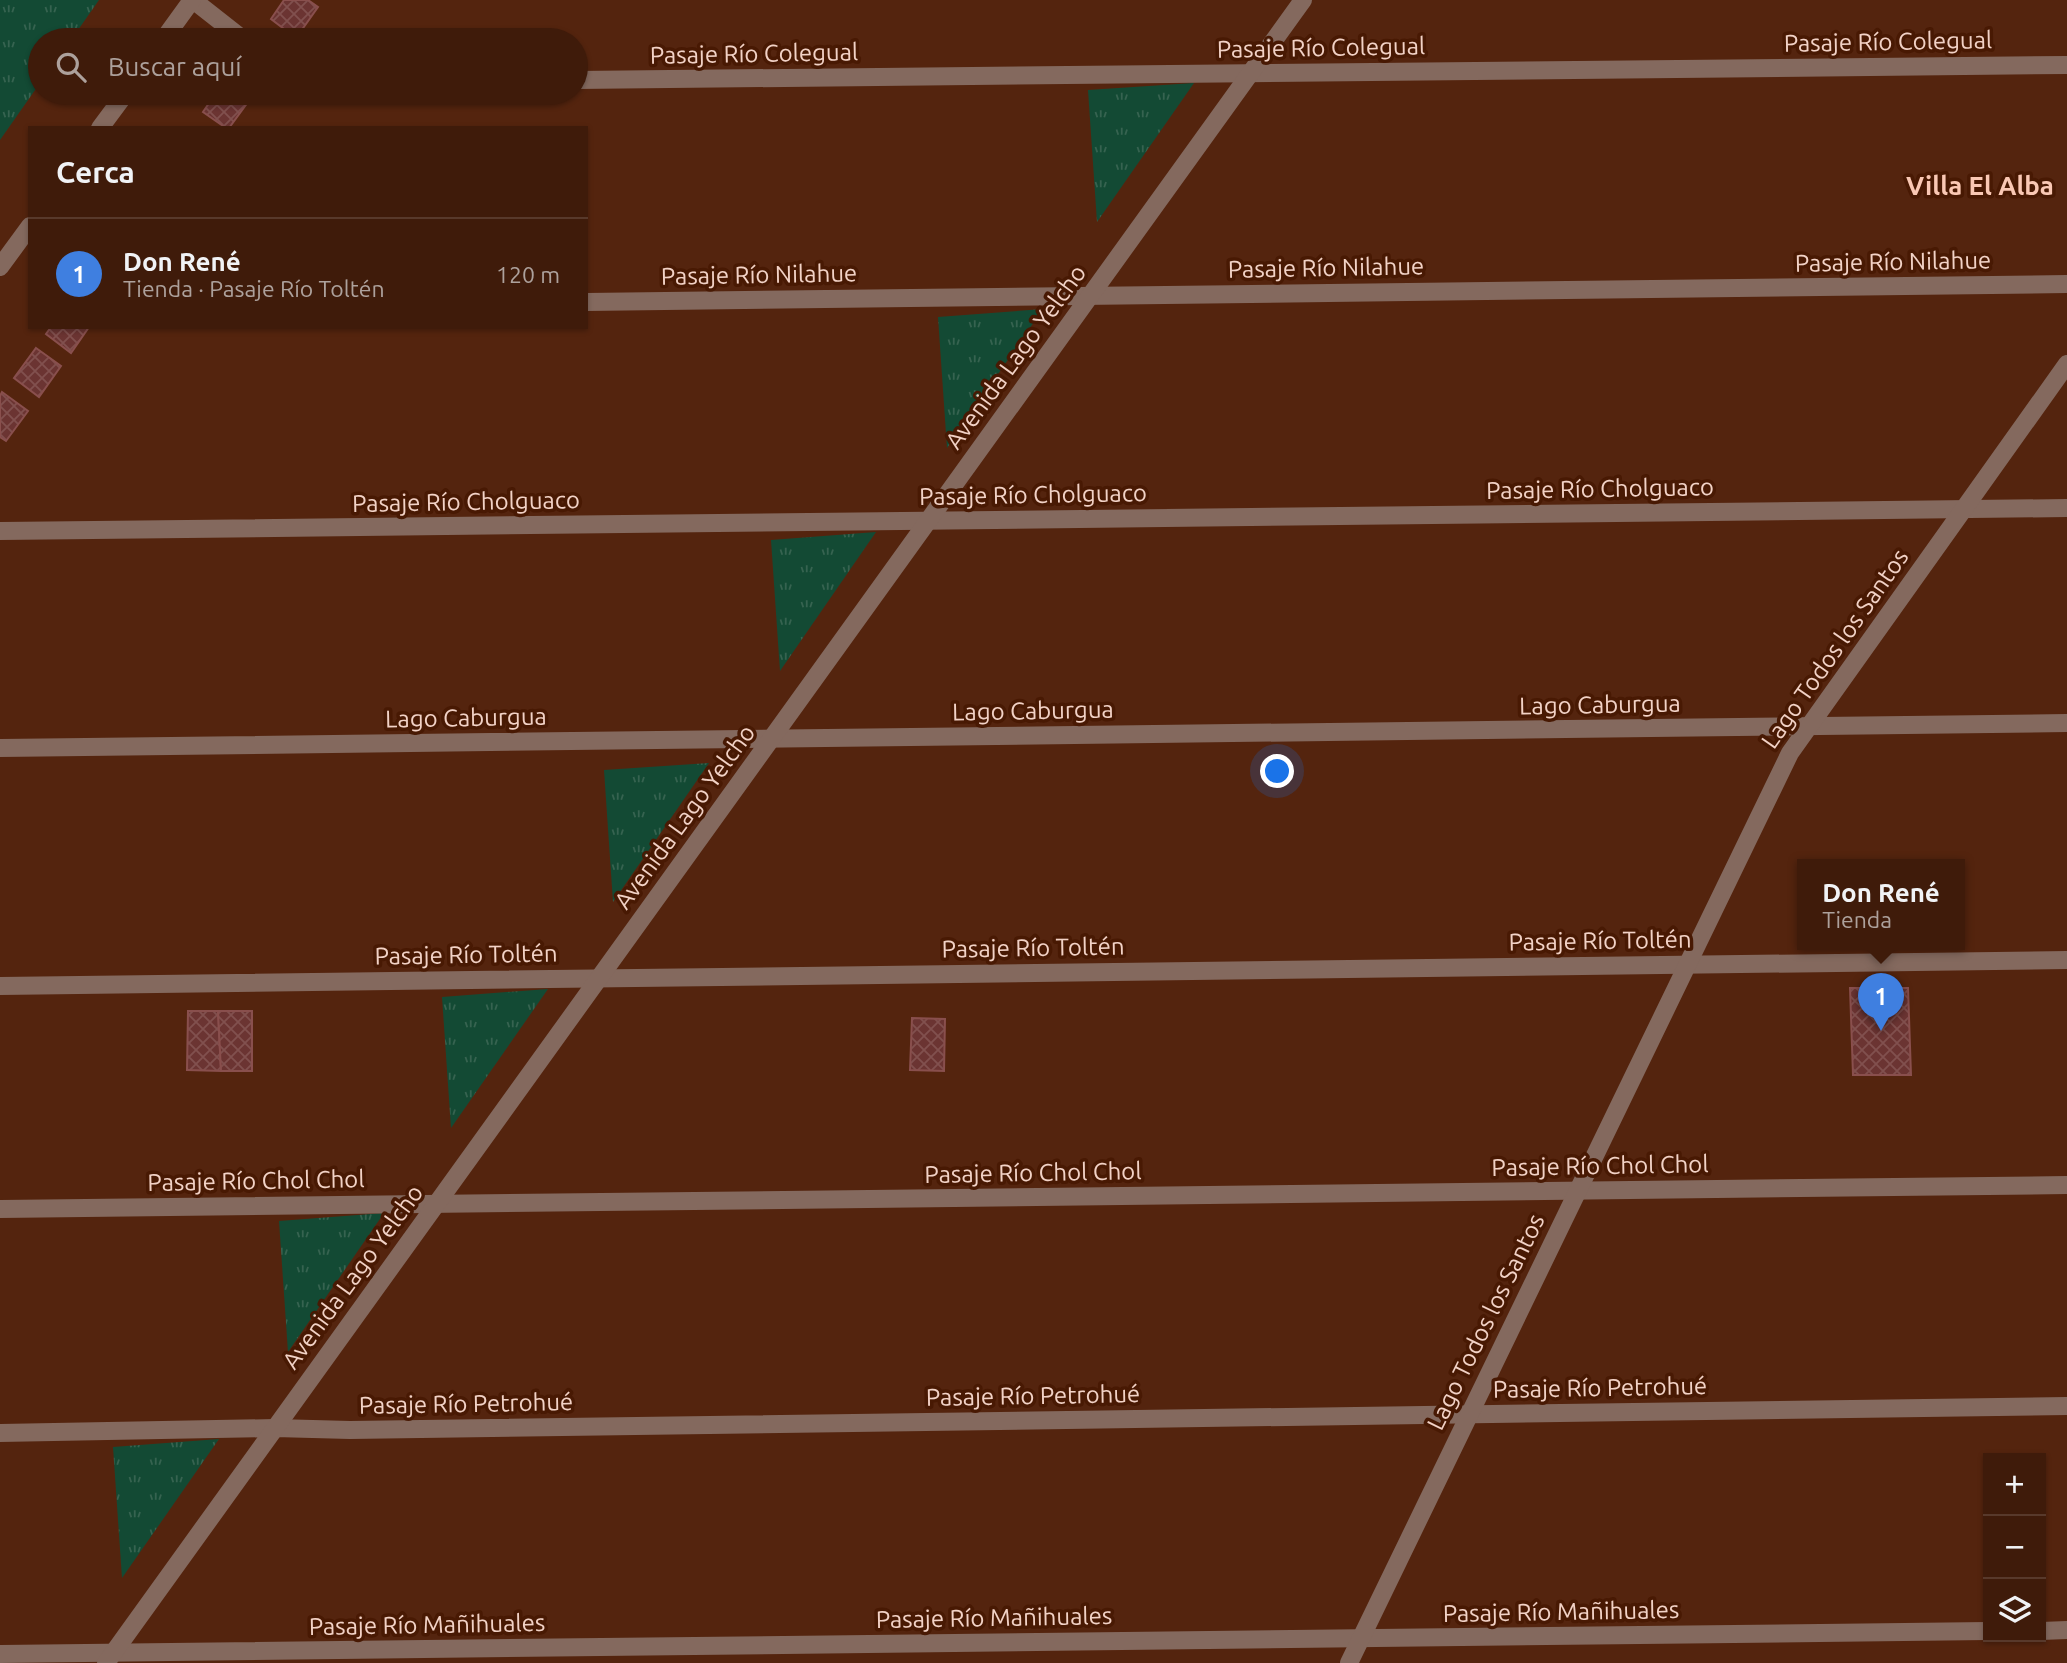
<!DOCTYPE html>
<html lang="es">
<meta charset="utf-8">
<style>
body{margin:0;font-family:Ubuntu,sans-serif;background:#4a2818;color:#f1f3f6}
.controls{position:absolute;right:21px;bottom:21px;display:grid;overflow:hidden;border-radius:0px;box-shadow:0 2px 5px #0004}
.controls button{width:63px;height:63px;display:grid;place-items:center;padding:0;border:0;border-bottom:2px solid #58392b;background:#3f1b0a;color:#f1f3f6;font:35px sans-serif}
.you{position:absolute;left:1278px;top:772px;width:24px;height:24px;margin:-18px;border:5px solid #fff;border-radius:50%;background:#1a73e8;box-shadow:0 0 0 10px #1a73e833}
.badge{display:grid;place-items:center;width:46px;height:46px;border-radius:50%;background:#d93025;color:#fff;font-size:23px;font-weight:700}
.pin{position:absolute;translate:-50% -58px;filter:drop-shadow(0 2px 4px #0008)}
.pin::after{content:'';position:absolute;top:37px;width:24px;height:21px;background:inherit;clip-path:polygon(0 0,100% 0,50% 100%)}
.popup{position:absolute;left:1797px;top:859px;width:168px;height:91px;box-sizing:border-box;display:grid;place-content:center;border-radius:0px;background:#3f1b0a;filter:drop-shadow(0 2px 5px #0005);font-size:23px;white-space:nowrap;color:#ada19c}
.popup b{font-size:26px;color:#f1f3f6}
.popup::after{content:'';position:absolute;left:50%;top:100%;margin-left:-14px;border:14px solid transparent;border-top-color:#3f1b0a}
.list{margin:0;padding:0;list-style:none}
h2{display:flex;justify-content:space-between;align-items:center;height:91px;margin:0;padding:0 28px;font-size:30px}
h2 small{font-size:23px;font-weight:400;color:#ada19c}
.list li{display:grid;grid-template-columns:46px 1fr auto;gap:21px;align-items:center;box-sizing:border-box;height:112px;padding:0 28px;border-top:2px solid #58392b}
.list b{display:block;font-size:26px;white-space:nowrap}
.list p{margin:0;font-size:23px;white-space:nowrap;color:#ada19c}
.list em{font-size:23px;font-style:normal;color:#ada19c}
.icon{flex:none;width:38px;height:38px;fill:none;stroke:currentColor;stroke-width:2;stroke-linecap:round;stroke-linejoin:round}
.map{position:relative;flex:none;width:2067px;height:1663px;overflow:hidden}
.search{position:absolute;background:#3f1b0a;box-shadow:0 2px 5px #0004;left:28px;top:28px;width:560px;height:77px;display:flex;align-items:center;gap:18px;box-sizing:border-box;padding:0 24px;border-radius:38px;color:#ada19c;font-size:26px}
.panel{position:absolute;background:#3f1b0a;box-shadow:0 2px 5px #0004;left:28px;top:126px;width:560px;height:203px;border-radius:0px}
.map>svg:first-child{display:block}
.grass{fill:url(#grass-tufts)}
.building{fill:url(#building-cross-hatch);stroke:#894f4d;stroke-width:2}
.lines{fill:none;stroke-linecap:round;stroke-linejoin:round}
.minor{stroke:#84695e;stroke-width:18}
.labels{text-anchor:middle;stroke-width:7;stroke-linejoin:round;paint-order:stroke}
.street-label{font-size:24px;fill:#f2d2c6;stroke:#481903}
.neighbourhood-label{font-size:26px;font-weight:bold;fill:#fac8b4;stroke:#481903}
</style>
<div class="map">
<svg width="2067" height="1663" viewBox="0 0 2067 1663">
<defs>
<pattern id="grass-tufts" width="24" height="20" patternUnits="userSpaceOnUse" patternTransform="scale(1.75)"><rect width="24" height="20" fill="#134a34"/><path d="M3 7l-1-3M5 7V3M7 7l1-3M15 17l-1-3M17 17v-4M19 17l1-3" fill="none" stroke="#366350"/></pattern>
<pattern id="building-cross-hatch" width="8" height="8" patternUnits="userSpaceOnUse" patternTransform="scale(1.75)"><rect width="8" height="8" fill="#6b3432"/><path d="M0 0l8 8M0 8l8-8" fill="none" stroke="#81504e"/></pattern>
</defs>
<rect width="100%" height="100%" fill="#54240e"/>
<g class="grass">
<path d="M 0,0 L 99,0 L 71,40 L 40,40 L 40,83 L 0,140 Z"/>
<path d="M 1194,83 L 1097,222 L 1088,90 Z"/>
<path d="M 1043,309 L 947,448 L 938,317 Z"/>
<path d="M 876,532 L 780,671 L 771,540 Z"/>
<path d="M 709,763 L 613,902 L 604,770 Z"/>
<path d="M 548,989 L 451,1128 L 442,997 Z"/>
<path d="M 384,1213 L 288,1352 L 279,1221 Z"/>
<path d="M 219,1439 L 122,1578 L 113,1447 Z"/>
</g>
<g class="building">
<path d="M 284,0 L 308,0 L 318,7 L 296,38 L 271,19 Z"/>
<path d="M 216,93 L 249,93 L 253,95 L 229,128 L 226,128 L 203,112 Z"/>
<path d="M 51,327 L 89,327 L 71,353 L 46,334 Z"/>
<path d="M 36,348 L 61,366 L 39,397 L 14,378 Z"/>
<path d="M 2,392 L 28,411 L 6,441 L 0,437 L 0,396 Z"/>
<path d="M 1850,988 L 1908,988 L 1911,1075 L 1853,1075 Z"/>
<path d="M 188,1011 L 218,1011 L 221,1071 L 187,1070 Z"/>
<path d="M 218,1011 L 252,1011 L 252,1071 L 221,1071 Z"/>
<path d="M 912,1018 L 945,1019 L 944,1071 L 910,1070 Z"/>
</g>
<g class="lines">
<g class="minor">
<path d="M 193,0 L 244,40"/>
<path d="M 163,40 L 192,0"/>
<path d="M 576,80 L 2067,65"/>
<path d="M 100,128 L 126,93"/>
<path d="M 0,267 L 30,226"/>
<path d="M 586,302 L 2067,284"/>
<path d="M 0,531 L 2067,508"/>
<path d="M 0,748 L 2067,723"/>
<path d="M 0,986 L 2067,960"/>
<path d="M 0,1209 L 2067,1185"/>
<path d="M 0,1433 L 275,1428 L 350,1430 L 2067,1406"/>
<path d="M 2041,1631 L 2067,1630"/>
<path d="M 0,1654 L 1988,1631"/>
<path d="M 106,1663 L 1303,0"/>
<path d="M 1349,1663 L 1790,753 L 2067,364"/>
</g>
</g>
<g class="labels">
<g class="street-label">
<text transform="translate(1888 42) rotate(-1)" y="8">Pasaje Río Colegual</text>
<text transform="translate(1321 48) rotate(-1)" y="8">Pasaje Río Colegual</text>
<text transform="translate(754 54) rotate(-1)" y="8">Pasaje Río Colegual</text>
<text transform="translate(1893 262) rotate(-1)" y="8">Pasaje Río Nilahue</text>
<text transform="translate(1326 268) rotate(-1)" y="8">Pasaje Río Nilahue</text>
<text transform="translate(759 275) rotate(-1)" y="8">Pasaje Río Nilahue</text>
<text transform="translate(1016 357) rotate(-54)" y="8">Avenida Lago Yelcho</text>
<text transform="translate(1600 489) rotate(-1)" y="8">Pasaje Río Cholguaco</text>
<text transform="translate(1033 495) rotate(-1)" y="8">Pasaje Río Cholguaco</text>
<text transform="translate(466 502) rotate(-1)" y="8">Pasaje Río Cholguaco</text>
<text transform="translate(1835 649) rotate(-55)" y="8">Lago Todos los Santos</text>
<text transform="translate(1600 705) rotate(-1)" y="8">Lago Caburgua</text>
<text transform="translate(1033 711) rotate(-1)" y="8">Lago Caburgua</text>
<text transform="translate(466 718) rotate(-1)" y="8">Lago Caburgua</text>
<text transform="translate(685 817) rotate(-54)" y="8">Avenida Lago Yelcho</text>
<text transform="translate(1600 941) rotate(-1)" y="8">Pasaje Río Toltén</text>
<text transform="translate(1033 948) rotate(-1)" y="8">Pasaje Río Toltén</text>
<text transform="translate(466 955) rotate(-1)" y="8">Pasaje Río Toltén</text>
<text transform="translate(1600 1166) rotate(-1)" y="8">Pasaje Río Chol Chol</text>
<text transform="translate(1033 1173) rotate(-1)" y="8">Pasaje Río Chol Chol</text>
<text transform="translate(256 1181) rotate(-1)" y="8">Pasaje Río Chol Chol</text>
<text transform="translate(353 1277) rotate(-54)" y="8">Avenida Lago Yelcho</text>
<text transform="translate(1486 1322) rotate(-64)" y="8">Lago Todos los Santos</text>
<text transform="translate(1600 1388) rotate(-1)" y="8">Pasaje Río Petrohué</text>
<text transform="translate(1033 1396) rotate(-1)" y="8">Pasaje Río Petrohué</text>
<text transform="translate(466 1404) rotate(-1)" y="8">Pasaje Río Petrohué</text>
<text transform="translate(1561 1612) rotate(-1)" y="8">Pasaje Río Mañihuales</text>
<text transform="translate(994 1618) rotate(-1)" y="8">Pasaje Río Mañihuales</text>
<text transform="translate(427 1625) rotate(-1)" y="8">Pasaje Río Mañihuales</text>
</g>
<g class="neighbourhood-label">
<text x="1980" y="195">Villa El Alba</text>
</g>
</g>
</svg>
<div class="controls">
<button>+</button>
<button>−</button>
<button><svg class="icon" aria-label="layers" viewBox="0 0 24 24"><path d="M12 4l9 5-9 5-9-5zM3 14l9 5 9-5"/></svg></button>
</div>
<div class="you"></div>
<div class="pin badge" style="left:1881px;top:1031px;background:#3f7fe0">1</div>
<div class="popup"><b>Don René</b>Tienda</div>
<div class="search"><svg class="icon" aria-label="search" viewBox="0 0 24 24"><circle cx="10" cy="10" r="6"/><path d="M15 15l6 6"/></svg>Buscar aquí</div>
<section class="panel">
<h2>Cerca<small></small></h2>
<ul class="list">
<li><span class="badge" style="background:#3f7fe0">1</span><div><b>Don René</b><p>Tienda · Pasaje Río Toltén</p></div><em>120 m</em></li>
</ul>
</section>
</div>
